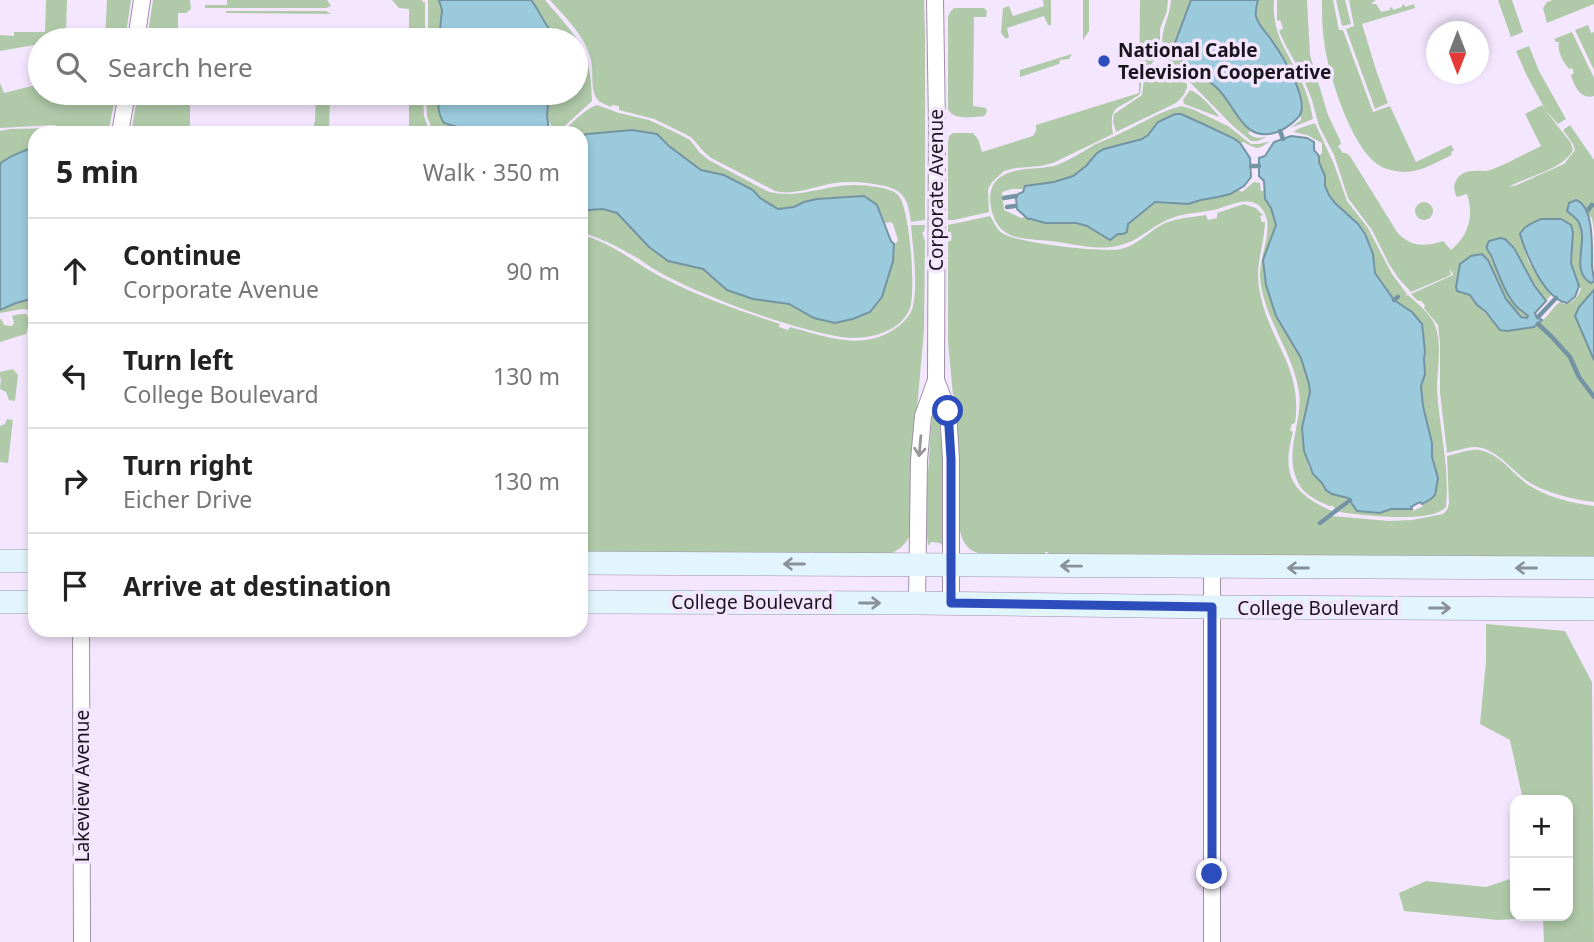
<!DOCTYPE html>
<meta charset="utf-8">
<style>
body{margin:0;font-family:"Noto Sans",sans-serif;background:#f6f6f6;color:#222}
.controls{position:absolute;right:21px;bottom:21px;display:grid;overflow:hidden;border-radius:14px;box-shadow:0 4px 10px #0003}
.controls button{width:63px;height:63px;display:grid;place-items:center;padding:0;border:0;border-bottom:2px solid #e0e0e0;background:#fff;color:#222;font:35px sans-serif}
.compass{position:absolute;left:1426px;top:21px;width:63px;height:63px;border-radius:50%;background:#fff;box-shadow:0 4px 10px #0003;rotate:180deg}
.stop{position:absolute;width:21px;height:21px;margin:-16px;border:5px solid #2e4dbd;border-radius:50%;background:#fff}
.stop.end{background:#2e4dbd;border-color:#fff;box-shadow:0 2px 7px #0008}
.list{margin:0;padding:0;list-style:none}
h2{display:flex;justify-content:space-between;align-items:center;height:91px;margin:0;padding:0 28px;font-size:30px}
h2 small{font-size:23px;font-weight:400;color:#767676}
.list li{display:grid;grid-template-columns:46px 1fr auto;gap:21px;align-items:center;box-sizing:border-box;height:105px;padding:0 28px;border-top:2px solid #e0e0e0}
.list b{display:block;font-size:26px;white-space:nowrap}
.list p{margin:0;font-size:23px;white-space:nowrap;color:#767676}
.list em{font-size:23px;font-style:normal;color:#767676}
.icon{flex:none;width:38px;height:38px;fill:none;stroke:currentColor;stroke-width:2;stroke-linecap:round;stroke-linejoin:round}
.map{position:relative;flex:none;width:1594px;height:942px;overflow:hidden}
.search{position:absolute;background:#fff;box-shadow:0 4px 10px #0003;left:28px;top:28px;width:560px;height:77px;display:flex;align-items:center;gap:18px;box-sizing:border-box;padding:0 24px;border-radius:38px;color:#767676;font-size:26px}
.panel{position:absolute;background:#fff;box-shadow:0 4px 10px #0003;left:28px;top:126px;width:560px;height:511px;border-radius:21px}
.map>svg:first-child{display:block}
.green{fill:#b0caa9;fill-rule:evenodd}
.water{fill:#9acadc;stroke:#7494a3;stroke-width:2}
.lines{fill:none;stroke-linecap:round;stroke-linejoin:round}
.stream{stroke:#7494a3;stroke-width:4.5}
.minor-casing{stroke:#9d90a6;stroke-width:18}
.secondary-casing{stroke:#9d90a6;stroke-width:24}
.minor{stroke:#fff;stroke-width:16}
.secondary{stroke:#e3f5fc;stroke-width:23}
.oneway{stroke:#989699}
.oneway2{stroke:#899098}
.route{stroke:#2e4dbd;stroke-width:9}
.poi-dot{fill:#2e4dbd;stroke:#f4e6fe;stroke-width:2.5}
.labels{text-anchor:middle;stroke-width:7;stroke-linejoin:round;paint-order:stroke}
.poi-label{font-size:19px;font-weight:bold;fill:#1a151d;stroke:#f4e6fe;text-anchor:start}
.street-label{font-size:19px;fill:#1a151d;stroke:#f4e6fe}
</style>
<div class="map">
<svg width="1594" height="942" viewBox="0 0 1594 942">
<rect width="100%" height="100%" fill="#f4e6fe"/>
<g class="green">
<path d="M 46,0 L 67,0 L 66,33 L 76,34 L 77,40 L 40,40 L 40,44 L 0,51 L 0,35 L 14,36 L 14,32 L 45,32 Z"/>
<path d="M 107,0 L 131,0 L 125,40 L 105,40 Z"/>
<path d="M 153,0 L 190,0 L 191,9 L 186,13 L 178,13 L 178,35 L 190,36 L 190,40 L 147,40 Z"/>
<path d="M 227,0 L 327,0 L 331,6 L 326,8 L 205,8 L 205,5 L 227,5 Z"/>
<path d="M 392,0 L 422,0 L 423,2 L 425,2 L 425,40 L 409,40 L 409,9 L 399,8 Z"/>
<path d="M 428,0 L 439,0 L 442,10 L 439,40 L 428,40 Z"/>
<path d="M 531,0 L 545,0 C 578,39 591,48 592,101 L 557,133 L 553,133 L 554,129 C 544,118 548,107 549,93 L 576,93 L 576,40 C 544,40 548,20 531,0 Z"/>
<path d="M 550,0 L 924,0 L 925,33 L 925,220 L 911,222 C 908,199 904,189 879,185 C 865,182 850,181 835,183 C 816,186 794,196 775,191 L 711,158 L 704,152 L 692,138 L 685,134 L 654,119 L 619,110 L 619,106 L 612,105 L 611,107 C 607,105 600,103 597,99 C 590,89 594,71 591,60 C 586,37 565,17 550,0 Z"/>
<path d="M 1043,0 L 1051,0 L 1051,25 L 1048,25 L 1044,16 L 1007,28 L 1009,37 L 1006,39 L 1001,33 L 1003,8 L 1009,6 L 1013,16 L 1044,6 Z"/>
<path d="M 1083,0 L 1089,0 L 1089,31 L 1083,40 Z"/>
<path d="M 1140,0 L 1168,0 L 1167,11 L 1160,29 L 1160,51 L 1151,65 L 1143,70 L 1140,94 C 1120,110 1108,102 1113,134 L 1053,163 L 1041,166 L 1016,168 L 1004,171 L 992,182 L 988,189 L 989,212 L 954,220 L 948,220 L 948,142 L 949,136 L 953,133 L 973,133 L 978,139 L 982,152 L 1033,136 L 1036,131 L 1036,125 L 1139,93 Z"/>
<path d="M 1171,0 L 1191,0 L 1175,43 C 1176,68 1205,75 1220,91 L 1250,131 L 1248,133 C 1254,139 1260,138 1267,137 L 1258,141 L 1251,141 L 1233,126 L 1169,61 C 1154,35 1169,25 1171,0 Z"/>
<path d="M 1258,0 L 1274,0 C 1272,31 1284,46 1297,72 C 1305,87 1310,102 1313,119 L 1293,127 L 1290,128 L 1301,120 L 1299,90 L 1292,77 L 1290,68 L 1258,20 L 1256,12 Z"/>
<path d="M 1277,0 L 1307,0 L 1310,55 L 1328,115 L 1340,140 L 1341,144 L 1338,146 L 1343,153 L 1346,153 L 1350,156 L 1397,232 C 1410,247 1425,247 1443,241 L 1451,250 C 1469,235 1474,216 1467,194 L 1457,197 C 1449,184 1459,171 1473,171 C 1479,170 1484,172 1490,170 C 1507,164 1524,154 1541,146 L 1525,114 L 1542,105 L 1545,109 L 1527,76 L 1516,51 L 1529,46 L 1539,71 L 1566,119 L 1558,124 L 1545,110 L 1571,143 L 1573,150 C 1563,170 1527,176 1509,187 L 1517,185 L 1564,164 L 1575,150 L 1573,144 L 1563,130 L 1570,125 L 1594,160 L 1594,231 L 1592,218 L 1571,201 L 1567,206 L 1567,211 L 1579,221 L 1582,241 L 1580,254 L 1593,283 L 1594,281 L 1594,290 L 1579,307 L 1576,320 L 1589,345 L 1594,360 L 1594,502 C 1575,500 1543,492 1527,481 C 1512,470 1494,446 1473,447 C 1465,448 1455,451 1447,453 L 1440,392 L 1440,343 L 1438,325 L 1424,308 L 1425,305 L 1421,301 L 1418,301 L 1411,294 L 1453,275 L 1453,274 L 1450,269 L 1451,275 L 1411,292 L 1399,279 L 1389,264 L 1372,230 L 1348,198 L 1334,155 L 1319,126 L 1312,100 L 1302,75 L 1285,44 L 1279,31 L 1283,28 L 1280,20 L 1277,21 ZM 1549,219 L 1573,232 L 1571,263 L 1579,287 L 1581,288 C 1579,297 1572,304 1563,304 L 1561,301 C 1554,306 1551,312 1545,318 C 1532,331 1514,327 1496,326 L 1470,295 L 1457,291 L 1458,271 L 1493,270 C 1497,282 1510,312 1521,317 C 1523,318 1525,318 1527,318 L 1528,316 C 1525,313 1522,311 1519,309 C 1506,298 1497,270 1491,255 L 1487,249 L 1514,248 L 1534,285 L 1546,301 L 1551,295 L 1529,263 L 1524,249 Z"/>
<path d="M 1322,0 L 1333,0 L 1339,30 L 1343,30 L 1373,112 L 1390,106 L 1416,162 L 1451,145 L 1454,150 L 1451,152 L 1452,155 C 1436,162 1420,173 1402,172 C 1393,171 1384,169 1377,164 C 1351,145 1330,79 1325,48 C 1322,32 1322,16 1322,0 Z"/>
<path d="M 1336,0 L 1345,0 L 1351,24 L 1342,26 Z"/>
<path d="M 1349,0 L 1376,0 L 1371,4 L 1376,4 L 1381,12 L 1390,10 L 1390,8 L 1392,7 L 1393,10 L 1402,7 L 1402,5 L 1404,4 L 1405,7 L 1414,4 L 1415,8 L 1362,24 L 1377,73 L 1388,103 L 1375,109 L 1346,29 L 1354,26 Z"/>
<path d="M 1498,0 L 1512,0 L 1523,32 L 1511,37 Z"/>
<path d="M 1553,0 L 1594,0 L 1594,4 L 1547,23 L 1543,8 L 1547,2 Z"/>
<path d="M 954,8 L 984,8 L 987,11 L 986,17 L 974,17 L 973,106 L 986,108 L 987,112 L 984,116 C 972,117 954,121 948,109 L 948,17 L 950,12 Z"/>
<path d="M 226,11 L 326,11 L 331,14 L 226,13 Z"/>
<path d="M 1588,25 L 1591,33 L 1594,32 L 1594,70 L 1575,30 Z"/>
<path d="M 1572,32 L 1594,78 L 1594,96 C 1581,100 1574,86 1571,75 L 1574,73 L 1572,68 L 1569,69 C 1562,61 1557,50 1559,42 L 1556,42 L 1554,39 Z"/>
<path d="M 1072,54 L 1069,59 L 1060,60 L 1059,64 L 1020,77 L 1020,70 Z"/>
<path d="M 1165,64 L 1169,66 L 1176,76 L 1187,84 C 1188,91 1181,99 1176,103 L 1116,132 L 1113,122 L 1114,114 L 1142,95 L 1145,71 Z"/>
<path d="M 0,83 L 4,93 L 40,84 L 40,93 L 116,93 L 108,133 L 77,133 L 67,128 L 53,125 L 0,128 Z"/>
<path d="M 1190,90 C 1201,94 1211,107 1219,116 L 1219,117 L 1184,104 L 1183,100 Z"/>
<path d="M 138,93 L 190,93 L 190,133 L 131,133 Z"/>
<path d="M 316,93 L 330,93 L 329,133 L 312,133 L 315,121 Z"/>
<path d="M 409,93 L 423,93 L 424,116 L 430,133 L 409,133 L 409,100 L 411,100 L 411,97 L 409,97 Z"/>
<path d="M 426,93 L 442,93 C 436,102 438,115 444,123 L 457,127 L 466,133 L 434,133 L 427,117 Z"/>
<path d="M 597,105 L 619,113 L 649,120 L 677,133 L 690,140 L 700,153 L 709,160 L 767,191 C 791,199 816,189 840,186 C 852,184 865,185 877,187 C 884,188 892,190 897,194 C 910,203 916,292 910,308 C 901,333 865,341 841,337 C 786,327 716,301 666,276 C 656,271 648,265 639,259 C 620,248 601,238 581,232 L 581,215 L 589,210 L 603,209 L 617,213 L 649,247 L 668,261 L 703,269 L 727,290 L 753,299 L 789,304 L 814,318 L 870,312 C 886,291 892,270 894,244 L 897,242 L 898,240 L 893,224 L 891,222 L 885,223 L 881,213 L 834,197 L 804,202 L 794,207 L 786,209 L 778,209 L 760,198 L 753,190 L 724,175 L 701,170 L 669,146 L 657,134 L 587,134 L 581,136 L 581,133 L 562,133 C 572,123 583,110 597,105 Z"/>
<path d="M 1181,106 L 1192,109 L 1228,126 L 1251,144 L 1259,144 L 1271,141 C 1256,150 1259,150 1243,142 L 1240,143 L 1217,130 L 1192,120 L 1154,126 C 1144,146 1119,142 1101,150 C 1094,154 1092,161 1086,166 C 1071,181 1046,186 1025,186 L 1024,189 L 1012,189 L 1002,192 L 1004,210 L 1021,218 L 1025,217 L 1028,219 L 1031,219 L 1045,223 L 1076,223 L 1087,226 L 1110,240 L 1155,202 L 1188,204 L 1228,194 L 1237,189 L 1242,192 L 1254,182 L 1260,183 L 1261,191 L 1265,191 L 1265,199 L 1271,208 L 1276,225 L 1263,260 L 1266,285 L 1276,316 L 1301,358 L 1309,384 L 1310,392 L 1302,428 L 1304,451 L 1309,468 L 1322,483 L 1326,490 L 1332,494 L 1348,498 L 1335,509 L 1333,506 L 1329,506 C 1316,500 1302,494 1297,480 C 1284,451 1303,422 1299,392 C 1293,351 1263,318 1260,277 C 1259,258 1273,231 1265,214 C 1253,189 1227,209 1208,211 C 1194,213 1180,214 1167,220 C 1151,227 1138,241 1121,245 C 1101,251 1078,245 1058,242 C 1044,240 1029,240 1016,237 C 1009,235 1002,231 998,225 C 990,213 986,192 996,181 C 1011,165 1038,171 1057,165 C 1070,160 1082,152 1094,145 C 1104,140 1114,137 1123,132 C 1142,123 1161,111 1181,106 Z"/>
<path d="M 1315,123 L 1334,164 L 1347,201 L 1368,228 L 1392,274 L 1407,294 L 1405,296 L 1408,295 C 1417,303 1429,313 1434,323 C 1443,343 1437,367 1437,388 C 1439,428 1450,467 1446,507 C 1432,524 1360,515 1339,512 L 1347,504 L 1352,503 C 1365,516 1373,513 1389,510 C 1396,508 1404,509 1412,509 L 1413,511 L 1423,506 L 1422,504 L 1429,499 L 1437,488 L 1438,478 L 1432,457 L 1432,443 L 1423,406 L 1421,386 L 1425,374 L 1424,337 L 1403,307 L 1396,302 L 1399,297 L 1393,298 L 1375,273 L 1373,254 L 1365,234 L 1330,197 L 1325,187 L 1325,178 L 1319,162 L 1319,156 L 1322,153 L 1322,143 L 1307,135 L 1293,132 L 1300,128 Z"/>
<path d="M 53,128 L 71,133 L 35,133 L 35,146 C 24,152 8,156 0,164 L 0,131 L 10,129 Z"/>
<circle cx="1424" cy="211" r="9"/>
<path d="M 1244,204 L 1256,208 L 1263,215 L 1260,216 L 1262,222 L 1265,222 C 1264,249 1254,265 1260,293 C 1270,343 1303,368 1295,423 L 1292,424 L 1290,430 L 1293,432 C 1281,475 1292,493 1332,511 L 1319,521 L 1320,524 L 1332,516 L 1389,521 L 1412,520 L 1443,514 L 1447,510 L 1449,503 L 1447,456 C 1457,454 1468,449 1479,450 C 1499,453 1512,473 1527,484 C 1546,497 1572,503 1594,506 L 1594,558 L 1049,555 L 1048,552 L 1045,552 L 1045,555 C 1031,555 1018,555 1004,555 C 979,555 963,555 959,525 L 957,438 L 948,342 L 948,235 L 951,235 L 951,232 L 948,232 L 948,225 L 990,216 C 994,221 996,229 1002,233 C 1016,243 1103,253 1121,249 C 1137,246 1149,231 1163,224 C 1177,218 1192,217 1206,215 L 1208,220 L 1217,218 L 1217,213 Z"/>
<path d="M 911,225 L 925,225 L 924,232 L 922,232 L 925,241 L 924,330 L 913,454 L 911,532 C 907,543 901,549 890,554 L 813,555 L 813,552 L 809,552 L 809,554 L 581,555 L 581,235 C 612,242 636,264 663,278 C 700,297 741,311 780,324 L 779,327 L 788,330 L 790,327 C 824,336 861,351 893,330 C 902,324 911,316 913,306 C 918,282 913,250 911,225 Z"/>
<path d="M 35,298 L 34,311 L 23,309 L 0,313 L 0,310 L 16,303 Z"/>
<path d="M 20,314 L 26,314 L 30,319 L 26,334 L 0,342 L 0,319 L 2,320 L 4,325 L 12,326 L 14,323 L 12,316 Z"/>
<path d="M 13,369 L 18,375 L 15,401 L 9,400 L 6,392 L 0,389 L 1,378 L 0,378 L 0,372 Z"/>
<path d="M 934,409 L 938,410 L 939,413 L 943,461 L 943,541 L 942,545 L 940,543 L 931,542 L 928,546 L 926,526 L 927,488 L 932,413 Z"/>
<path d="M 7,419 L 13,420 L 8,463 L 0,462 L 0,426 L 5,424 Z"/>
<path d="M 1486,624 L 1565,631 L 1592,682 L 1594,942 L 1544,942 L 1543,917 L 1498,920 L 1404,911 L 1399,893 L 1426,881 L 1486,887 L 1513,878 L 1515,865 L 1515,916 L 1568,916 L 1568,800 L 1523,800 L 1510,740 L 1480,724 L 1486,661 Z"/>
</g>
<g class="water">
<path d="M 439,0 L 531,0 C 542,13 546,33 563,40 L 439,40 L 442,10 Z"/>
<path d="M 1191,0 L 1258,0 C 1257,5 1255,10 1256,16 C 1258,25 1265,31 1270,38 C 1281,53 1309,98 1300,115 C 1296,121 1286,128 1280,131 C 1243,146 1237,107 1217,88 C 1202,74 1176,67 1175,43 Z"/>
<path d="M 442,93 L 549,93 L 547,115 L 549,131 L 548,133 L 466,133 L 457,127 L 444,123 C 438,114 436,102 442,93 Z"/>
<path d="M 1175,114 L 1181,114 L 1201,123 L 1233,138 L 1240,143 L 1250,158 L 1251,177 L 1244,186 L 1230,194 L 1218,197 L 1201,200 L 1188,204 L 1155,202 L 1128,224 L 1127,232 L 1123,234 L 1118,234 L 1110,240 L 1087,226 L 1076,223 L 1045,223 L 1031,219 L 1028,219 L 1017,209 L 1016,198 L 1018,194 L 1023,192 L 1025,186 L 1054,182 L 1073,176 L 1086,166 L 1097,153 L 1104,149 L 1142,139 L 1148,135 L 1158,122 Z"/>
<path d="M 632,130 L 657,134 L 669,146 L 701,170 L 724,175 L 753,190 L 760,198 L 778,209 L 794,207 L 804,202 L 817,199 L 864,196 L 877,205 L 891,241 L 894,244 L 893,261 L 882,297 L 870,312 L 853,319 L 835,323 L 814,318 L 789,304 L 753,299 L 727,290 L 703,269 L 668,261 L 649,247 L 617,213 L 603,209 L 589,210 L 581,215 L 581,136 L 587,134 Z"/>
<path d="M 1291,136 L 1307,138 L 1314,142 L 1314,150 L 1319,156 L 1319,162 L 1325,176 L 1325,186 L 1329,195 L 1335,203 L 1358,224 L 1365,234 L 1373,254 L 1375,273 L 1394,300 L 1412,312 L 1422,324 L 1425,351 L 1424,359 L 1425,374 L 1421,386 L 1423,406 L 1432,443 L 1432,457 L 1438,478 L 1435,495 L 1431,499 L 1422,504 L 1420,502 L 1411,507 L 1412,509 L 1391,509 L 1380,513 L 1357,511 L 1348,498 L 1332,494 L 1326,490 L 1322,483 L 1313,474 L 1304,451 L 1302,428 L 1310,392 L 1309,384 L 1301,358 L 1276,316 L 1266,285 L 1263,260 L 1276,225 L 1271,208 L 1265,199 L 1264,181 L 1259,176 L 1259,158 L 1265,156 L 1274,142 Z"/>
<path d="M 35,146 L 35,298 L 16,303 L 0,310 L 0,164 C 9,155 24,152 35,146 Z"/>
<path d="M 1576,200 C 1594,206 1592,246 1592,265 C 1592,270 1594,276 1594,281 L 1591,283 C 1569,271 1589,242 1579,223 C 1577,218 1571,215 1567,211 L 1569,203 Z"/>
<path d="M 1541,219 L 1561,219 L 1571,225 L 1573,232 L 1571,263 L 1579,286 L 1575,297 L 1567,303 C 1544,299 1526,254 1520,234 C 1524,226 1532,223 1541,219 Z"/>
<path d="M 1500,238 L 1505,239 L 1514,248 L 1534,285 L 1546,301 L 1535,313 L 1536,316 L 1542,320 L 1534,327 L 1507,331 L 1500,330 L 1485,311 L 1477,305 L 1470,295 L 1457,291 L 1456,287 L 1460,264 L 1471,256 L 1482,254 L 1488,260 L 1506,299 L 1521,317 L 1527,318 L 1528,316 C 1525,313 1522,311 1519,309 C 1506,298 1497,270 1491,255 C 1487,250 1485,247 1489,241 Z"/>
<path d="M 1594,290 L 1594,360 L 1575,316 L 1579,307 Z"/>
</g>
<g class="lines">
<g class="stream">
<path d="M 1280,131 L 1283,139"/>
<path d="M 1251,166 L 1259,166"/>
<path d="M 1004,198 L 1016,196"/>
<path d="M 1007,207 L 1015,206"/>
<path d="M 1588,210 L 1592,205"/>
<path d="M 1394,300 L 1398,297"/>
<path d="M 1538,317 L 1556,298"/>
<path d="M 1538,324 L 1551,336 L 1570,357 L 1579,377 L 1594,397"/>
<path d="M 1320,523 L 1350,500"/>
</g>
<defs>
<g id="minor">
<path d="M 136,40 L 142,0"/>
<path d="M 120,133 L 127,93"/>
<path d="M 936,380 L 948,411 L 951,459 L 951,603"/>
<path d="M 917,603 L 919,460 L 923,416 L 936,380 L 937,125 L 935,0"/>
<path d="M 81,630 L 82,942"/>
<path d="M 1212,942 L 1212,567"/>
</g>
<g id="secondary">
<path d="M 0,561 L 35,561"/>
<path d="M 581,563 L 1594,568"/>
<path d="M 0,602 L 35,602"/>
<path d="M 581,602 L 917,603 L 1212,607 L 1594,609"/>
</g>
</defs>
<use href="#minor" class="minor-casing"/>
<use href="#secondary" class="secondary-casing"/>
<use href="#minor" class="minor"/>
<use href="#secondary" class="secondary"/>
</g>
<defs><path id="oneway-shaft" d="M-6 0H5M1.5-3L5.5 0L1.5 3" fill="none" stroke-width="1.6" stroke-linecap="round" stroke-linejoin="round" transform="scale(1.75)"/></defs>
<use class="oneway" href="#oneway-shaft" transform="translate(920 446) rotate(95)"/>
<g class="oneway2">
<use href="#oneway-shaft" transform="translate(794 564) rotate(-180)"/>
<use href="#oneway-shaft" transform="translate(1071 566) rotate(-179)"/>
<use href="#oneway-shaft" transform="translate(1298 568) rotate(-180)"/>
<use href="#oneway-shaft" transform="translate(1526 568) rotate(-180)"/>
<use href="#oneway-shaft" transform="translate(870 603)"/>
<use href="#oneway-shaft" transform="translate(1440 608)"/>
</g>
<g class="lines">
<path class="route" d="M 948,411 L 951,459 L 951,603 L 1212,607 L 1212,874"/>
</g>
<circle class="poi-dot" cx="1104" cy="61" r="7"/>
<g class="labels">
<g class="poi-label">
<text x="1118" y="57">National Cable<tspan x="1118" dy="22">Television Cooperative</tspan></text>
</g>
<g class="street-label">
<text transform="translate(936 190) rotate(-90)" y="7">Corporate Avenue</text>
<text x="752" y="609">College Boulevard</text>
<text x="1318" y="615">College Boulevard</text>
<text transform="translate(82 786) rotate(-90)" y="7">Lakeview Avenue</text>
</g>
</g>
</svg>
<div class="controls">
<button>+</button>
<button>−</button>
</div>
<svg class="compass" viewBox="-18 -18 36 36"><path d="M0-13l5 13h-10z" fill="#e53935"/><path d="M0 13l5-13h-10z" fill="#767676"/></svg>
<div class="stop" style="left:948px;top:411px"></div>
<div class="stop end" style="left:1212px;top:874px"></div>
<div class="search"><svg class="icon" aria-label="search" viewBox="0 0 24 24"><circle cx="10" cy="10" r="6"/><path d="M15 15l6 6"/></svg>Search here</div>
<section class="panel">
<h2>5 min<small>Walk · 350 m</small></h2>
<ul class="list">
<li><svg class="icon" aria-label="ahead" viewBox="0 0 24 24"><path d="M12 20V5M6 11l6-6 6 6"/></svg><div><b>Continue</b><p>Corporate Avenue</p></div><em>90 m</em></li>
<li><svg class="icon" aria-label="left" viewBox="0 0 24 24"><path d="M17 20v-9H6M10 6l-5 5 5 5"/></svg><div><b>Turn left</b><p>College Boulevard</p></div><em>130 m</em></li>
<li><svg class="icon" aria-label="right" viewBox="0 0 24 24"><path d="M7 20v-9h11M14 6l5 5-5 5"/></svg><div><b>Turn right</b><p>Eicher Drive</p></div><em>130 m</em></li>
<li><svg class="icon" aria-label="arrive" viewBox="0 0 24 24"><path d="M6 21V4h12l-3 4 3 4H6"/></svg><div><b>Arrive at destination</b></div></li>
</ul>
</section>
</div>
